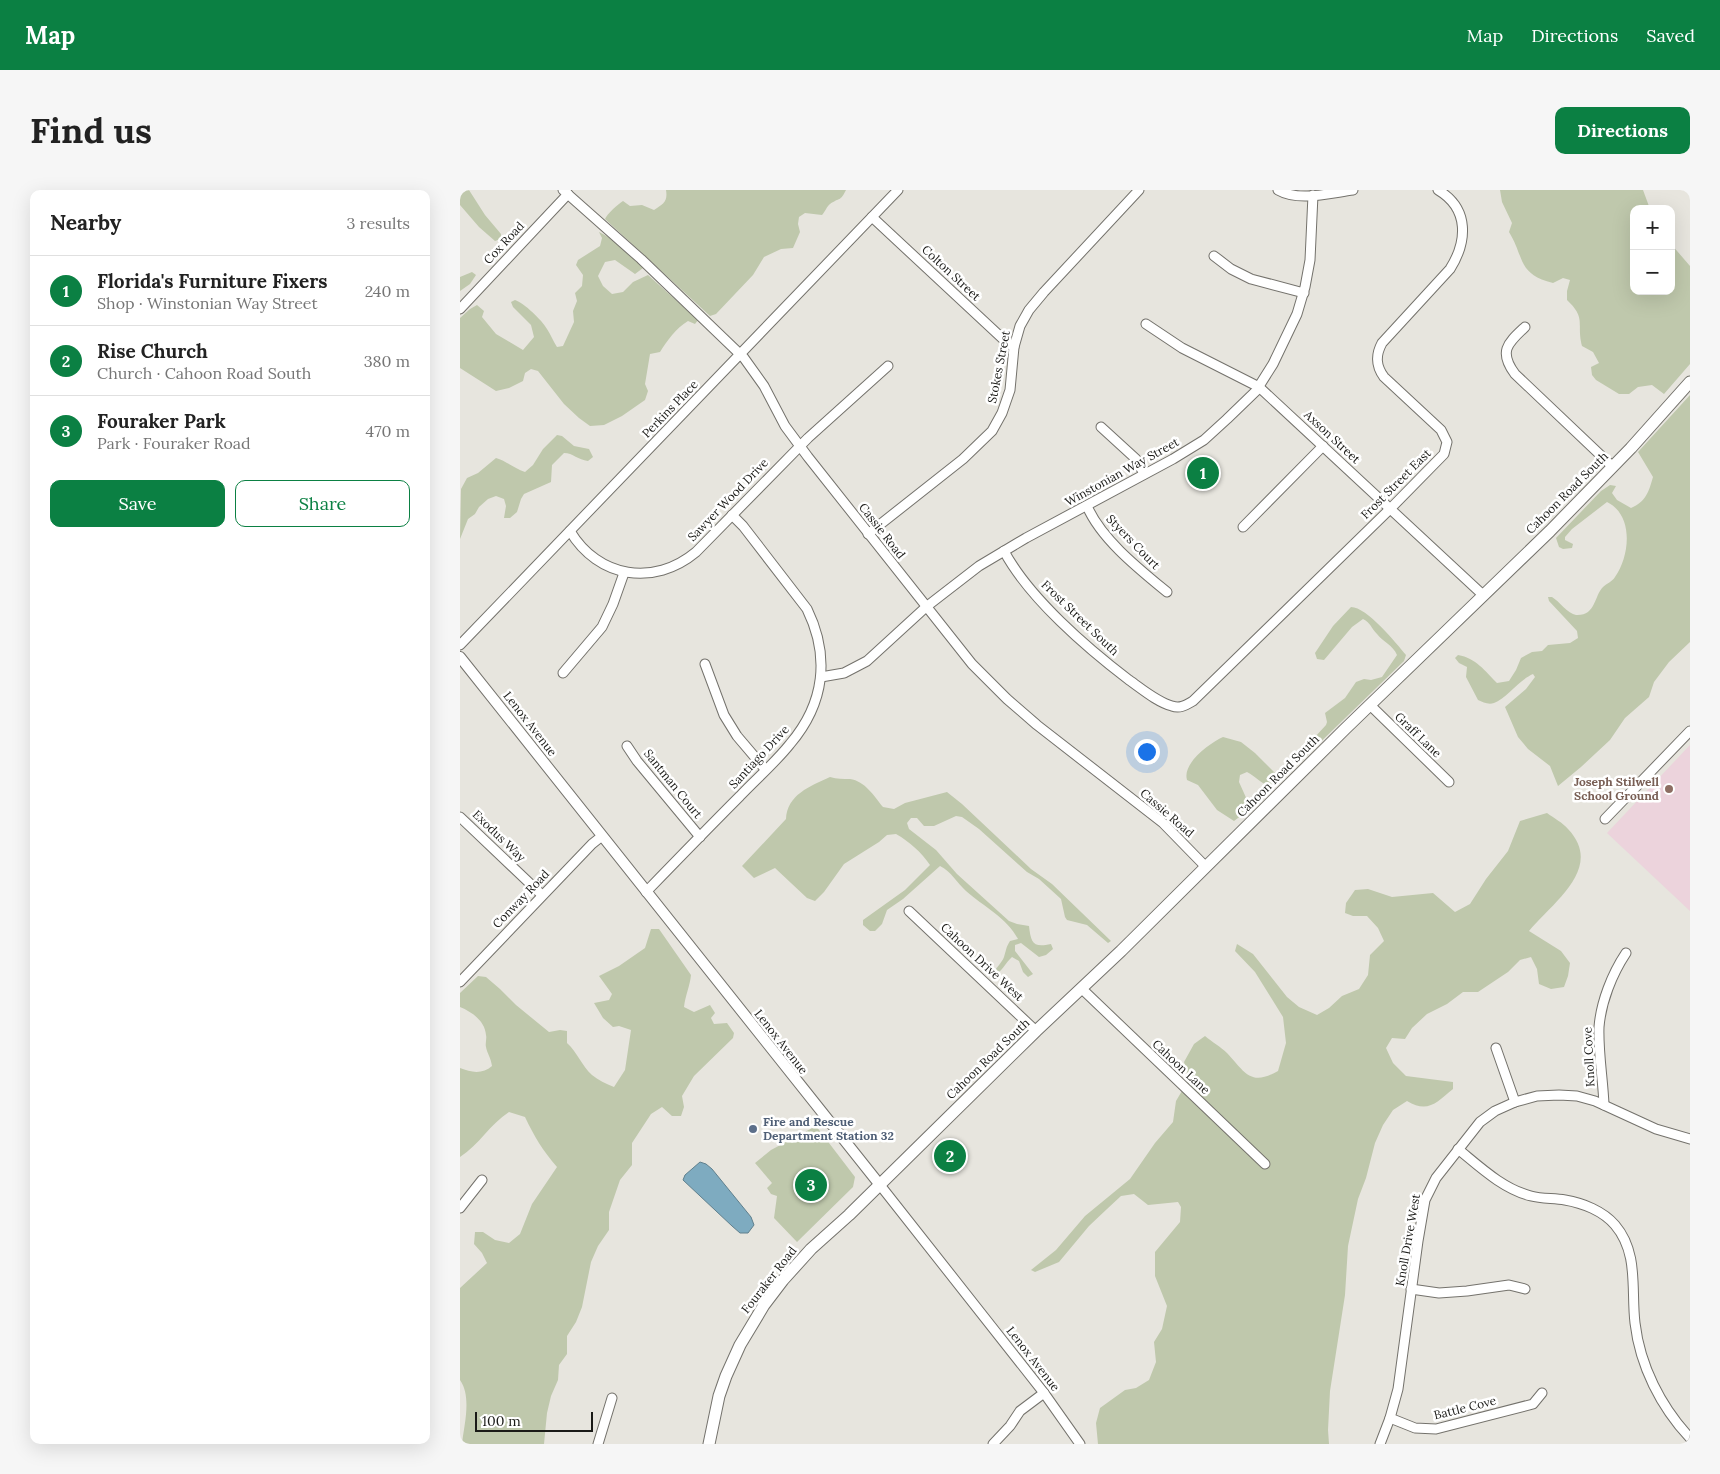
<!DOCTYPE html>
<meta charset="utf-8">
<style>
body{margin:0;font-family:Lora,serif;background:#f6f6f6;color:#222}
.controls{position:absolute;right:15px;top:15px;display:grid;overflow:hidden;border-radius:10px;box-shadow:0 5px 20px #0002}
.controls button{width:45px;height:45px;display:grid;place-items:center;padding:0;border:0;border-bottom:1px solid #e0e0e0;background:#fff;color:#222;font:25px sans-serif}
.scale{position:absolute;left:15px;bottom:12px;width:118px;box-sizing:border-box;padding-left:5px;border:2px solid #1a1a17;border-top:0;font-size:14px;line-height:18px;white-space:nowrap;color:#1a1a17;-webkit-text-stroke:4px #fff;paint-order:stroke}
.you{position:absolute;left:686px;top:561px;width:18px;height:18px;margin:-12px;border:4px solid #fff;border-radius:50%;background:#1a73e8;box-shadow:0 0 0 8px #1a73e833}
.badge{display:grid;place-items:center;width:32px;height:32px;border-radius:50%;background:#0b8043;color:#fff;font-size:16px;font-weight:700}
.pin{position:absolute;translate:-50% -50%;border:2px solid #fff;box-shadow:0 1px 5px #0006}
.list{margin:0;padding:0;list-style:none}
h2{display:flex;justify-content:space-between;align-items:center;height:65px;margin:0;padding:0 20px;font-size:21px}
h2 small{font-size:16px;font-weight:400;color:#767676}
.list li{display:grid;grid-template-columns:32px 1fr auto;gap:15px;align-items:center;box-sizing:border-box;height:70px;padding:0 20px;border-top:1px solid #e0e0e0}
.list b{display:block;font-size:19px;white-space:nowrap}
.list p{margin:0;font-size:16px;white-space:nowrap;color:#767676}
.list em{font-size:16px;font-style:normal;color:#767676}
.actions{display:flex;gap:10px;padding:15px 20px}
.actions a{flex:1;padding:11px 0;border:1px solid #0b8043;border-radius:10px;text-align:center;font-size:18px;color:#0b8043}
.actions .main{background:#0b8043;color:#fff}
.map{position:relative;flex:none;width:1230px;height:1254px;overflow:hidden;border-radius:10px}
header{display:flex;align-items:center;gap:30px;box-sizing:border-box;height:70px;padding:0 25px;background:#0b8043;color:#fff}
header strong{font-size:24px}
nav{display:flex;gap:28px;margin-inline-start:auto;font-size:18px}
.intro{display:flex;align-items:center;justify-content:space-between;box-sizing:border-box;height:120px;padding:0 30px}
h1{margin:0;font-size:35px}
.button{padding:12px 22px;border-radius:10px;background:#0b8043;color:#fff;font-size:18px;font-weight:700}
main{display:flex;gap:30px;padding:0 30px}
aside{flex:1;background:#fff;border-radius:10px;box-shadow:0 5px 20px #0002}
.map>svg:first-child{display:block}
.education{fill:#ecd3dc}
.green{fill:#bfc8ac}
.water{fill:#7eabc0;stroke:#60808d}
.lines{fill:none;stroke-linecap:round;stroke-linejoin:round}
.minor-casing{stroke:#74726c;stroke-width:11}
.tertiary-casing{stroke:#74726c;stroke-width:12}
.secondary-casing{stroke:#74726c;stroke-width:13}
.minor{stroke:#fff;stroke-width:9}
.tertiary{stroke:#fff;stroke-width:10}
.secondary{stroke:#fff;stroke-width:11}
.education-dot{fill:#8d6e63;stroke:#fff;stroke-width:2}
.service-dot{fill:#5c6f8a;stroke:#fff;stroke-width:2}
.labels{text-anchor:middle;stroke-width:5;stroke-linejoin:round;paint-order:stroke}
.street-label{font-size:12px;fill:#1a1a17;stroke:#fff}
.education-label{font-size:12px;font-weight:bold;fill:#785e54;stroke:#fff;text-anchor:end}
.service-label{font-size:12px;font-weight:bold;fill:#4e5e75;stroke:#fff;text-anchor:start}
</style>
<header>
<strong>Map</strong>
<nav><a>Map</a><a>Directions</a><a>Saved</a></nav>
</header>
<div class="intro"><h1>Find us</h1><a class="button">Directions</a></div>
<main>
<aside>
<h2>Nearby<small>3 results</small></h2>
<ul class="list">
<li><span class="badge">1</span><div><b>Florida's Furniture Fixers</b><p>Shop · Winstonian Way Street</p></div><em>240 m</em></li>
<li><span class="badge">2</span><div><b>Rise Church</b><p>Church · Cahoon Road South</p></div><em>380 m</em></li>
<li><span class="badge">3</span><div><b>Fouraker Park</b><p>Park · Fouraker Road</p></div><em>470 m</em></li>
</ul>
<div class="actions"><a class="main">Save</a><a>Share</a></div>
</aside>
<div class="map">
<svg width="1230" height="1254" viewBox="0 0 1230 1254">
<rect width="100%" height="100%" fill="#e7e5de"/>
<path class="education" d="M 1230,555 L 1230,721 L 1147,643 Z"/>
<g class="green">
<path d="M 0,0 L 9,0 L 25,25 L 41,44 L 41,49 L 35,51 L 19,37 L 0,15 Z"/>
<path d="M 206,0 L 386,0 C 380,12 380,7 370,14 C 367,16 365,22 362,25 L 345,23 L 339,27 L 338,34 L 340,42 L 333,58 L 321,59 L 304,67 L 293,85 L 256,124 L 250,126 L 145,29 C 147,24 158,14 163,11 L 170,16 L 182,15 L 194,20 C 203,14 208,12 206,0 Z"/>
<path d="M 1040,0 L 1183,0 L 1190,19 L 1174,19 L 1174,101 L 1211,101 L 1211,54 L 1230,76 L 1230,174 L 1204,204 L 1192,195 L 1178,197 L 1169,204 L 1159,204 L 1136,190 L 1132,185 L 1131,177 L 1139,173 L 1133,162 L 1122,156 C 1116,133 1127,129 1107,110 L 1107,101 L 1110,90 L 1103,88 L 1093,93 C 1057,84 1065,68 1049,42 L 1052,33 L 1042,12 Z"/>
<path d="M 139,42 C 155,50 173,64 183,78 L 175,84 L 155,70 L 145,72 L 138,86 L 143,96 L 152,104 L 163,102 L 173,92 L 188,85 L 238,130 L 235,134 L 228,131 C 216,138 207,151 200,162 L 190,164 L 185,194 L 188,201 L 185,210 L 162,226 L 144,235 L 130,236 L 119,228 L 104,214 L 78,181 L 71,179 L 65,183 L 63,191 L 49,198 L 36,201 L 0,178 L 0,128 L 10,119 L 17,115 L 24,121 L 22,127 L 36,144 L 63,160 L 74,147 L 71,135 L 53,117 L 51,112 L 55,110 C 64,113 82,130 87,139 C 91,145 93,151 97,157 L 103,156 L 114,132 L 113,121 L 117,111 L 115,103 L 122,96 L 123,85 L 116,75 L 118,70 L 140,56 L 142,48 Z"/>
<path d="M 12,82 L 16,85 L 10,94 L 0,101 L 0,87 Z"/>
<path d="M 1230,205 L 1230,452 L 1209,472 L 1194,492 L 1189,507 L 1165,528 L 1150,550 L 1121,577 L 1098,596 L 1090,576 L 1068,559 L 1058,547 L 1045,517 L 1066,499 L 1075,487 L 1073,484 C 1059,490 1046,509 1034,513 C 1028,515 1023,512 1018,510 L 1006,487 L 1007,477 L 999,473 L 995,468 L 998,465 C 1016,468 1025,481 1037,493 L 1049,491 L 1056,480 L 1061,468 L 1072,462 L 1082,461 L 1088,455 L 1110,453 L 1118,448 L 1117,441 L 1089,411 L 1088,407 L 1092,407 C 1099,411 1108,424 1116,425 C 1136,426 1134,406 1143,397 C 1147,393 1152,392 1155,387 C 1170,366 1174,325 1147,312 L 1112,339 L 1105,347 L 1105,350 L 1113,354 L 1112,358 L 1103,359 L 1099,357 L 1096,348 L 1141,301 L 1150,295 L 1156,296 L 1152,303 L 1157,310 L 1171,318 C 1186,312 1189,301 1193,287 L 1178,262 Z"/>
<path d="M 97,245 L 102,246 L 114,256 L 129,259 L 133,267 L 128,271 C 118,270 113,263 104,263 L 92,275 L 91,292 L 64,304 L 61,309 L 57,322 L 50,328 L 44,328 L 46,316 L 44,309 L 36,306 L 28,309 L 19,317 L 15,324 L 8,329 L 0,349 L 1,299 L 7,288 L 18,283 L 36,268 C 46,271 54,278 65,282 L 73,275 L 83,259 Z"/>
<path d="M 891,417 C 907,417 936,453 946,465 L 944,471 L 847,565 L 844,564 L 844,559 L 866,535 L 867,532 L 865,523 L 885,508 L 896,492 L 904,489 L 911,490 L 922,487 L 937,465 C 933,455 923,452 917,444 C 911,438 911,433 903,429 L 892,437 L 864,470 L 857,469 L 855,463 L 873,436 Z"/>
<path d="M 763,547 L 781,552 L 795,563 L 818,586 L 817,594 L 813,597 C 803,596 797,587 787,582 L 780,585 L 779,592 L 788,612 L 782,625 L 774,631 L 757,620 L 738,595 L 727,590 C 722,573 750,553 763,547 Z"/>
<path d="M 370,587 C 377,589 383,589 390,589 C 405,591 414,606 423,617 L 434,619 L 445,613 L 487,602 L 502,614 L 571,679 L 592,694 L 651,751 L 648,753 L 627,735 L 607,730 L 605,727 L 601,709 L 579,689 L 567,682 L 519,639 L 502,627 L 496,626 L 474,636 L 464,636 L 457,628 L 451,628 L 447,633 L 449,639 L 476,660 L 497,684 L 549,731 L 557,734 L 569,736 C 571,753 573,758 591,754 L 593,759 L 586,765 L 579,767 L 561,753 L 555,755 L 555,761 L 573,784 L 568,787 L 563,782 L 559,771 L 552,767 C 545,773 542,783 533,785 C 535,778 542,773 544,767 C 546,761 546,757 550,751 L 558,749 C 547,728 523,716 506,701 C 497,693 491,681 480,676 L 443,709 L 427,720 L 422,734 L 415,741 L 410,741 L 403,735 L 403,730 L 445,700 L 470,675 C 461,662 450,652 436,644 L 427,645 L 419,652 L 384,674 L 364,702 L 355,711 L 347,708 L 315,678 L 294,688 L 282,676 L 326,629 C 327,605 350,596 370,587 Z"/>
<path d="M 1087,623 C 1094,628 1103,633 1108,639 C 1145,678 1092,713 1069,741 L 1101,761 L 1110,773 L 1108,786 L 1104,797 L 1091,799 L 1079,794 L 1077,779 L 1071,767 L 1060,770 L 1048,782 L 1018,802 L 1003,802 L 987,814 L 967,824 L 952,838 L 945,849 L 932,848 L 926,858 L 933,873 L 946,886 L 993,892 L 993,899 C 977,912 968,924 947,911 L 933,920 L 923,935 L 915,953 L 906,988 L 898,1009 L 888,1056 L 885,1105 L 870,1201 L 868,1240 L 869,1254 L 638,1254 L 636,1233 L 640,1218 L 665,1200 L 676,1198 L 689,1190 L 696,1172 L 694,1152 L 702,1139 L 707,1116 L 695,1086 L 695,1062 L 720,1032 L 721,1017 L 718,1012 L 688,1015 L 674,1004 L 661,1006 L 647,1019 L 629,1036 L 599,1072 L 575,1082 L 571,1080 L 596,1060 L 625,1026 L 670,989 L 695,953 L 713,932 L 716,911 L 729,889 L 724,872 L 734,854 L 745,846 C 752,852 761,857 767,863 C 785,882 790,897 818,881 L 826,853 L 823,827 L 795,782 L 775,761 L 777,754 L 793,764 L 827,807 L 839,817 L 857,825 L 869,818 L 882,806 L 899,799 L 908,785 L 910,765 L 924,751 L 918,738 L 907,726 L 893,726 L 885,723 L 886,713 L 895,700 L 908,699 L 932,707 L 973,703 L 995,722 L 1010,714 L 1026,689 L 1048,661 L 1060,631 Z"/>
<path d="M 191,739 L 199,739 L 231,785 C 230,796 225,806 224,817 L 234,822 L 250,815 L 255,823 L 251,828 L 254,834 L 267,833 L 274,843 L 273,848 L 234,886 L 222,906 L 224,917 L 221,926 L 212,926 L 202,917 L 191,924 L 172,953 L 172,975 L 160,990 L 149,1022 L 149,1040 L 138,1056 L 131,1072 L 122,1117 L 116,1132 L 107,1146 L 107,1164 L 99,1175 L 98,1190 L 91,1206 L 87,1223 L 84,1254 L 2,1254 C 4,1235 12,1207 0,1190 L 0,1098 L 27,1073 L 22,1063 L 14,1054 L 15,1042 L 23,1042 L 35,1050 L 49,1053 L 60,1044 L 72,1014 L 97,977 C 83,961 74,946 65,927 L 49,922 C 30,934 19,955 0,967 L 0,878 C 12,883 23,884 32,876 C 31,868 27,863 26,857 C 25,853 27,849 26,845 C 25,831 12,822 0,817 L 0,803 L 18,786 L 26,787 L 40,799 L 56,815 L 89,842 L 100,840 L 107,841 L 107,853 C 117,862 122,876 132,885 C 138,890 146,894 154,897 L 165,880 L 171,840 L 159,836 L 153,837 L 143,828 L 134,813 L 149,810 L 152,804 L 139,786 L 159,776 L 185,758 Z"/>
<path d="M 356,936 L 395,987 L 393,997 L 337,1052 L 314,1028 L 317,1006 L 311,1004 L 307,998 L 312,993 L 295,973 L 311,960 Z"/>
</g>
<path class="water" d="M 240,972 L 246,974 L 252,979 L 291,1027 L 294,1035 L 288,1043 L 280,1043 L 272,1036 L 223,990 L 225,985 Z"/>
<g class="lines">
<defs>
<g id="minor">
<path d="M 103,0 L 181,69 L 284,168 L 304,196 L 325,236 L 348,267 L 512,474 L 547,509 L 577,535 L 703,633 L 745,676"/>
<path d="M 818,0 C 839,12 870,3 893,0"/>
<path d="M 412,27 L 543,149 L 554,157"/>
<path d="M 754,66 L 771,79 L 791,89 L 844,103"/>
<path d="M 0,119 L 108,4"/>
<path d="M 686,134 L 722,158 L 799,197 L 1023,405"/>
<path d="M 1065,137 C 1048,153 1038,161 1055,184 L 1153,277"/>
<path d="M 641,237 L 676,269 L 684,284"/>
<path d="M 627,316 C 641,349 679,379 707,402"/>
<path d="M 783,337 L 863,256"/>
<path d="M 110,341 C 138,388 194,397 236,362 L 348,248 L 428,176"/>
<path d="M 408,344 L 503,269 L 532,241 L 542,223 L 550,200 L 554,157 L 560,136 L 569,120 L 584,102 L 679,0"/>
<path d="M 544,361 C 569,408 627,458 669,490 C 682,499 697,512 712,516 C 720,519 726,515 733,511 L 931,318 L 984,264 L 987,252 L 981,240 L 924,187 C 916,176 915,166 922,153 L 990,79 C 1007,52 1010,19 978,0"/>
<path d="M 0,455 L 438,0"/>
<path d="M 245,474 L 264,525 L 277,546 L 305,579"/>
<path d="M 103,483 L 142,437 L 153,414 L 164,383"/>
<path d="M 361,487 L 384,483 L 407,471 L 466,417 L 519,376 L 566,348 L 713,269 L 744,250 L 767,229 L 796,201 L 813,174 L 837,124 L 845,97 L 850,70 L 853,5"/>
<path d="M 910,515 L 989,592"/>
<path d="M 167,556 L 177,571 L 240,647"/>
<path d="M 0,627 L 82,705"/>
<path d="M 1145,629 L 1230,541"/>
<path d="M 186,702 C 217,670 248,638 280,606 C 296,589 315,573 330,554 C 365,513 370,466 347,419 L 283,336 L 272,325"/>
<path d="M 449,721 L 576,841"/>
<path d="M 0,792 L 132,654 L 142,646"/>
<path d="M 621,798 L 805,974"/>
<path d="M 1036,858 L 1055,912"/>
<path d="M 1144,915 C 1143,889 1138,862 1139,837 C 1141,812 1152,784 1166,763"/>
<path d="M 998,959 C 1020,977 1043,999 1071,1006 C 1082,1009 1094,1008 1105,1010 C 1123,1013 1143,1021 1155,1035 C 1179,1063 1171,1100 1175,1133 C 1180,1176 1201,1217 1230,1248"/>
<path d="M 420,995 L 584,1203 L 620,1254"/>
<path d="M 0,1018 L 22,990"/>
<path d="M 951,1099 L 979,1103 L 1007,1101 L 1049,1095 L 1065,1099"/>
<path d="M 930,1228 L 955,1238 L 976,1239 L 1073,1214 L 1082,1203"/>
<path d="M 138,1254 L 152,1208"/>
<path d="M 533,1254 L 550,1236 L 560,1221 L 584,1203"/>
<path d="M 920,1254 L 930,1228 L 938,1199 L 958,1051 L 965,1010 L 976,988 L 1020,932 L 1035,921 L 1055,912 L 1077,906 L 1099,905 L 1117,906 L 1135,911 L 1196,939 L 1230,949"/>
</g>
<path id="tertiary" d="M 0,467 L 420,995"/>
<path id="secondary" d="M 249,1254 L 259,1206 L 266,1186 L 280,1155 L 304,1115 L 323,1090 L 351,1059 L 389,1025 L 576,841 L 661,761 L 885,539 L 1090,341 L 1171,258 L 1230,192"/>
</defs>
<use href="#minor" class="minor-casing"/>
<use href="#tertiary" class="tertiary-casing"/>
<use href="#secondary" class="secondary-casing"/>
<use href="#minor" class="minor"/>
<use href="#tertiary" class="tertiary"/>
<use href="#secondary" class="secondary"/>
</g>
<circle class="education-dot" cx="1209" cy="599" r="5"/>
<circle class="service-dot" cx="293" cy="939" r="5"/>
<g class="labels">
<g class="street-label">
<text transform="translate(44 53) rotate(-47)" y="4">Cox Road</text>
<text transform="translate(491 83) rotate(43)" y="4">Colton Street</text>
<text transform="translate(539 177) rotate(-79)" y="4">Stokes Street</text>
<text transform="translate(210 219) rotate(-46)" y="4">Perkins Place</text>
<text transform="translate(872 247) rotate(43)" y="4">Axson Street</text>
<text transform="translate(662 282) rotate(-29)" y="4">Winstonian Way Street</text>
<text transform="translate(936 294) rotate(-45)" y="4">Frost Street East</text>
<text transform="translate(1107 303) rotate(-45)" y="4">Cahoon Road South</text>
<text transform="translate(268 310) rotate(-46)" y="4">Sawyer Wood Drive</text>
<text transform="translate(422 341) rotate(52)" y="4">Cassie Road</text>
<text transform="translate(673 352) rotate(46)" y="4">Styers Court</text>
<text transform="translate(620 428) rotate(44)" y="4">Frost Street South</text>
<text transform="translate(70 534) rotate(52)" y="4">Lenox Avenue</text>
<text transform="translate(958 545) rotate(44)" y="4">Graff Lane</text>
<text transform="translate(299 567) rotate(-47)" y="4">Santiago Drive</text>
<text transform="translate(818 586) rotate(-45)" y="4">Cahoon Road South</text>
<text transform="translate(213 594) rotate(51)" y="4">Santman Court</text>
<text transform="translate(707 623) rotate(41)" y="4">Cassie Road</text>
<text transform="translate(39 646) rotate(44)" y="4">Exodus Way</text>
<text transform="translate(61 709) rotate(-46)" y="4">Conway Road</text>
<text transform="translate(522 772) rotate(43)" y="4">Cahoon Drive West</text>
<text transform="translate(321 852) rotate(52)" y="4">Lenox Avenue</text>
<text transform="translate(1129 867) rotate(-93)" y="4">Knoll Cove</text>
<text transform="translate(528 869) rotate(-44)" y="4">Cahoon Road South</text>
<text transform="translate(721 877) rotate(43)" y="4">Cahoon Lane</text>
<text transform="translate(948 1050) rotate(-80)" y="4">Knoll Drive West</text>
<text transform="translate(309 1090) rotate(-52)" y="4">Fouraker Road</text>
<text transform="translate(573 1169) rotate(52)" y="4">Lenox Avenue</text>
<text transform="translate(1005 1218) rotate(-14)" y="4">Battle Cove</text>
</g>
<g class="education-label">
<text x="1199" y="596">Joseph Stilwell<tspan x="1199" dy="14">School Ground</tspan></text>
</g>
<g class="service-label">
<text x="303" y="936">Fire and Rescue<tspan x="303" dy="14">Department Station 32</tspan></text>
</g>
</g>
</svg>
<div class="controls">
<button>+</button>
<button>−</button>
</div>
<div class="scale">100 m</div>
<div class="you"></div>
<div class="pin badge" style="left:743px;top:283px">1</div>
<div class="pin badge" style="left:490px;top:966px">2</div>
<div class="pin badge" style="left:351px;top:995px">3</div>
</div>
</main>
